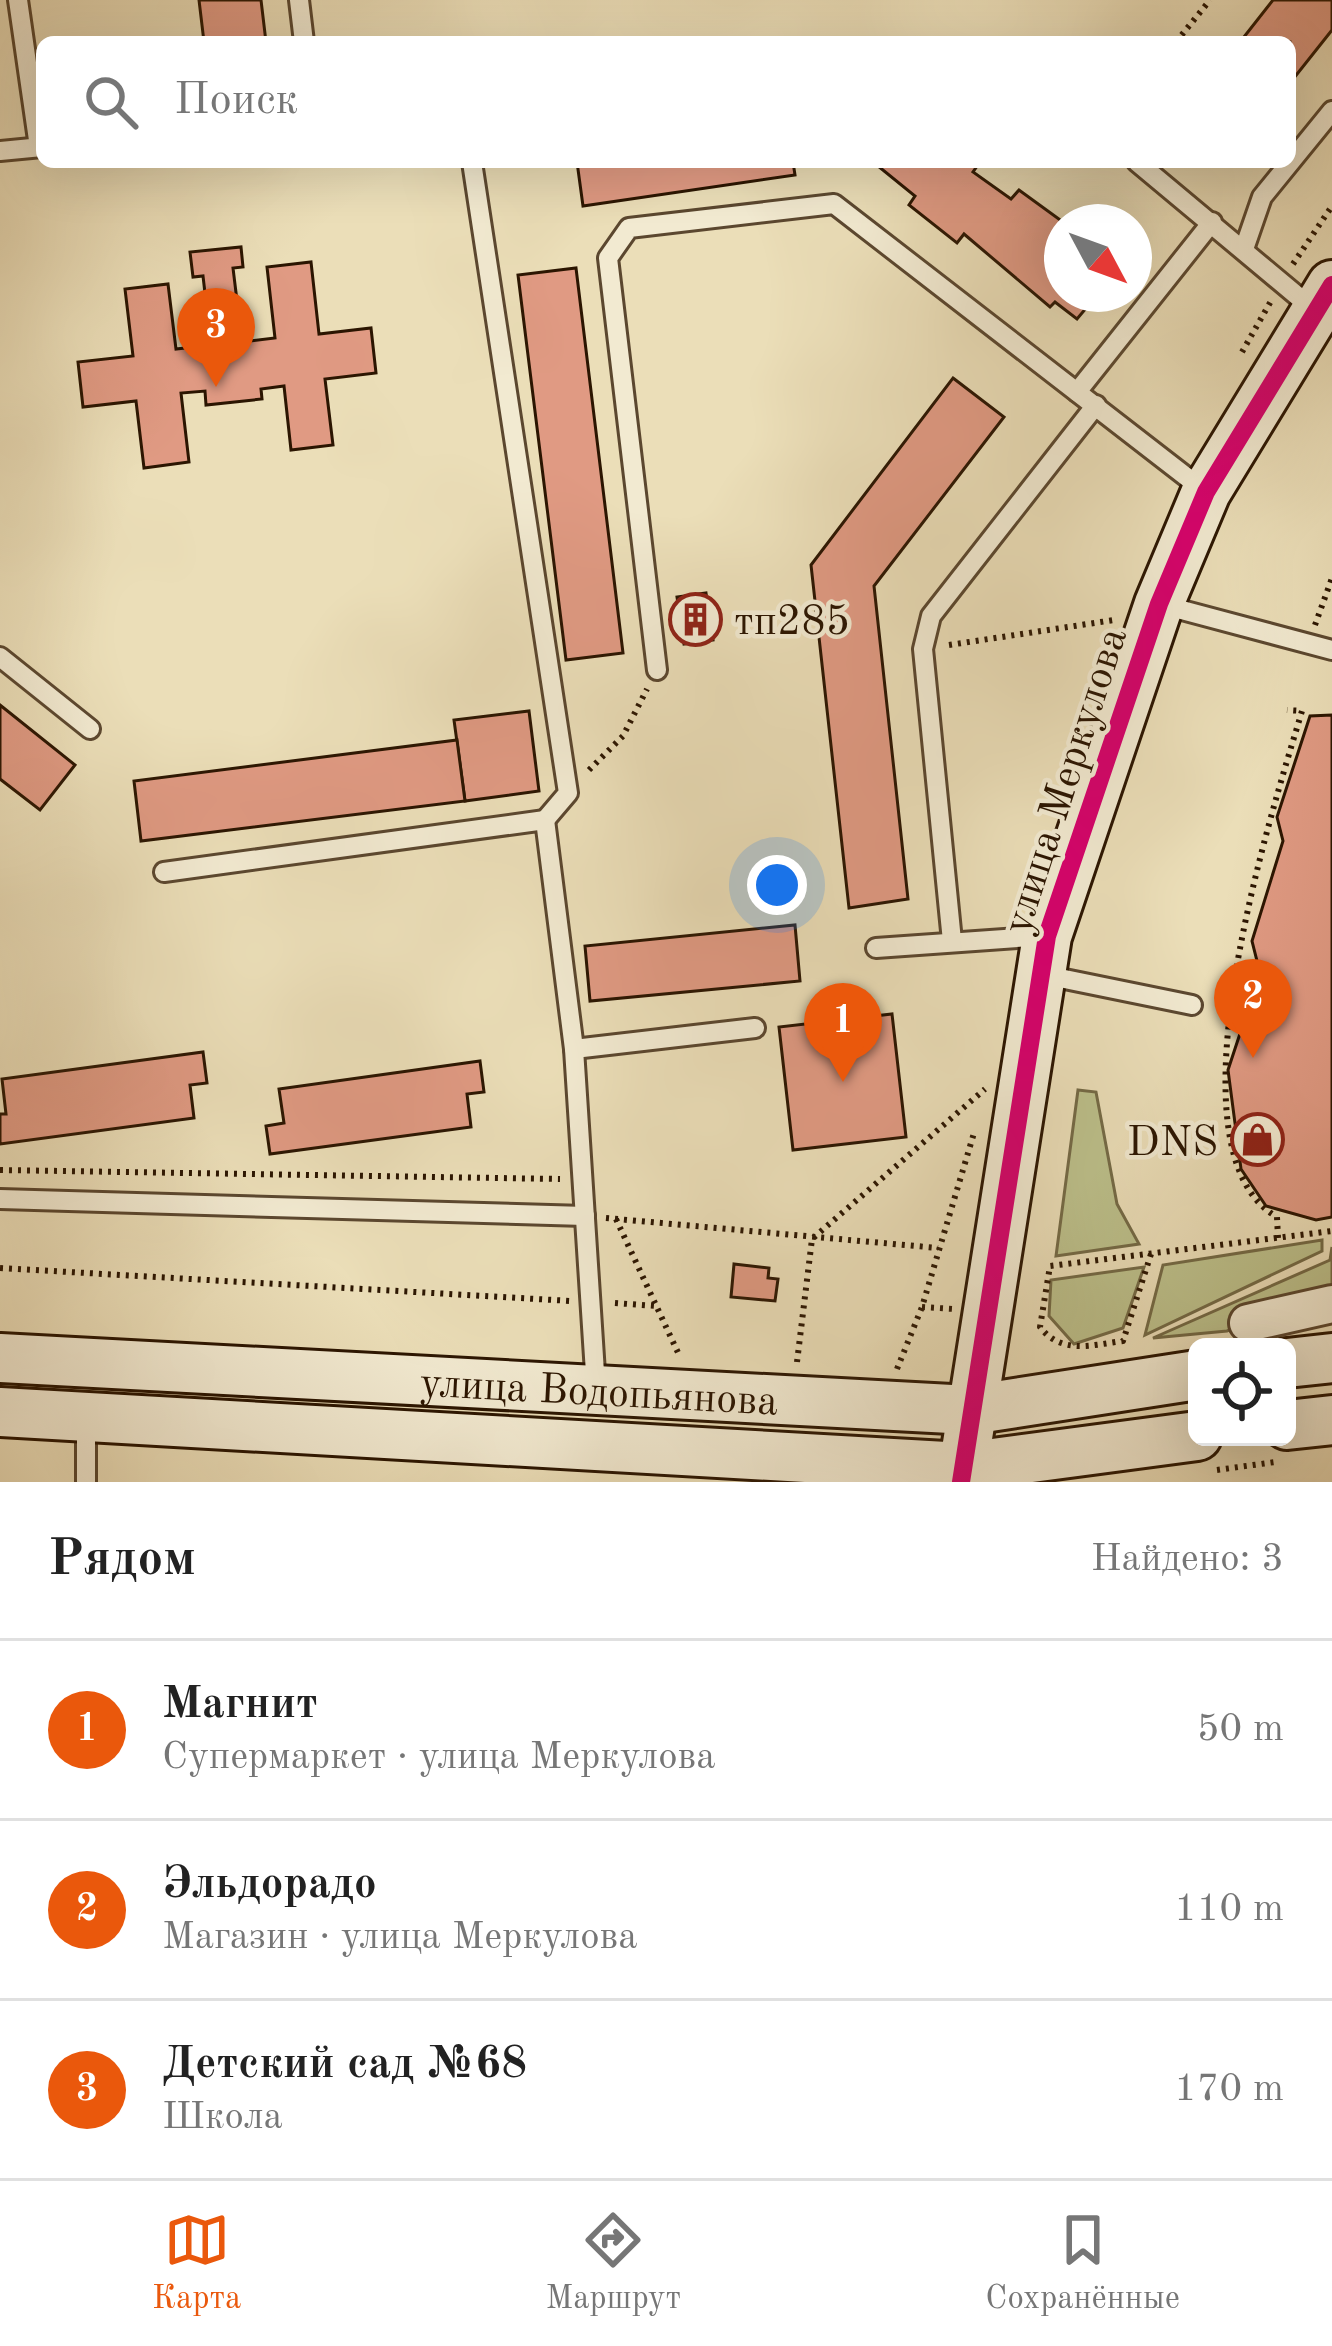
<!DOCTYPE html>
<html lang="ru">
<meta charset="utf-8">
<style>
body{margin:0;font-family:"Old Standard TT",serif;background:#f6f6f6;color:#222}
.controls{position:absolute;right:36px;bottom:36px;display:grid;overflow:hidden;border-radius:18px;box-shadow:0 12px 48px #0002}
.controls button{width:108px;height:108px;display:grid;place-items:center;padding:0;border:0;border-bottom:3px solid #e0e0e0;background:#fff;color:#222;font:60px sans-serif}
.compass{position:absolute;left:1044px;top:204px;width:108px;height:108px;border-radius:50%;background:#fff;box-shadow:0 12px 48px #0002;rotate:131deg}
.you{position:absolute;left:777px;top:885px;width:42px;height:42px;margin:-30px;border:9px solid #fff;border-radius:50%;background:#1a73e8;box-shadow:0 0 0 18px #1a73e833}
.badge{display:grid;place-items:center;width:78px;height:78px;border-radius:50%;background:#ea580c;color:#fff;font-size:39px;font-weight:700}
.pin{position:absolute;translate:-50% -99px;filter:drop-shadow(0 3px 6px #0008)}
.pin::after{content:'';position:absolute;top:63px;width:42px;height:36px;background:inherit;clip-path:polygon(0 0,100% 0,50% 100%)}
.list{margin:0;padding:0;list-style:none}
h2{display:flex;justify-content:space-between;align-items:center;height:156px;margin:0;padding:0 48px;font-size:51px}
h2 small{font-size:39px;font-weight:400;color:#767676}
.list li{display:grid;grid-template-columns:78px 1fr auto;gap:36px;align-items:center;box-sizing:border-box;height:180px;padding:0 48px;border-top:3px solid #e0e0e0}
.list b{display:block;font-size:45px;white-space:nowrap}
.list p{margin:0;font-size:39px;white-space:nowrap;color:#767676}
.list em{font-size:39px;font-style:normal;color:#767676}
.icon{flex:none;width:66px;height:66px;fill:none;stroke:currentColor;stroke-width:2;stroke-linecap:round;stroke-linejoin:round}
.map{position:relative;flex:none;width:1332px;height:1482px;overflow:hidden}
.search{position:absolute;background:#fff;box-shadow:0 12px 48px #0002;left:36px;right:36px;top:36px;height:132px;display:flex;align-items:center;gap:30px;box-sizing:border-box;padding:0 42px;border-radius:18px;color:#767676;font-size:45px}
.sheet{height:696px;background:#fff}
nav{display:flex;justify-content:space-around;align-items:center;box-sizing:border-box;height:168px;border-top:3px solid #e0e0e0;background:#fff;font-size:33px;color:#767676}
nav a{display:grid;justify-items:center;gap:6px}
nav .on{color:#ea580c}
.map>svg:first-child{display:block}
.green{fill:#bcc08b;stroke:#746a46;stroke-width:3}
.building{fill:#e09a83;stroke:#2b1501;stroke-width:3}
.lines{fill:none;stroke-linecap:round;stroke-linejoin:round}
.lane-casing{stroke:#5b472f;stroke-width:24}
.street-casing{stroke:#5b472f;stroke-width:42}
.secondary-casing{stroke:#2b1501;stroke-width:54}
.path{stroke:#2b1501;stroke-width:6;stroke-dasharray:3 6;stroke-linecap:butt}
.lane{stroke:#f2ead1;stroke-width:18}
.street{stroke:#f2ead1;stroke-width:36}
.secondary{stroke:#f2ead1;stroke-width:48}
.cycleway-casing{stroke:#f2ead1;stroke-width:26}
.cycleway{stroke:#d6006c;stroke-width:18}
.labels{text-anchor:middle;stroke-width:9;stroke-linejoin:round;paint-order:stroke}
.poi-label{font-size:42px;fill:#2b1501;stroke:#f2ead1;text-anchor:start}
.street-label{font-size:42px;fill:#2b1501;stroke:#f2ead1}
</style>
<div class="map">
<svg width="1332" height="1482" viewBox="0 0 1332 1482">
<rect width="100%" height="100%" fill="#ebdeb8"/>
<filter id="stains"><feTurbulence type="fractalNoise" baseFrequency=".00167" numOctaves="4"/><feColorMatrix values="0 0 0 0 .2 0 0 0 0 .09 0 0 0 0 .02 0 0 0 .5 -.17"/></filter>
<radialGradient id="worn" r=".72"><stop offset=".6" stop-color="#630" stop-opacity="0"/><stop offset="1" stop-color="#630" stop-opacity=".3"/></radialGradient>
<g class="green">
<path d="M 1078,1090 L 1096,1092 L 1117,1204 L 1139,1244 L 1056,1256 Z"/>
<path d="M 1322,1240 L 1322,1251 L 1145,1335 L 1163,1265 Z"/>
<path d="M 1332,1247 L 1332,1288 L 1227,1331 L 1153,1338 L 1330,1260 Z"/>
<path d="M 1144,1267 L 1123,1328 L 1074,1344 L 1049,1316 L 1051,1280 Z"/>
</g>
<g class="building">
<path d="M 199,0 L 261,0 L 266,42 L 204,42 Z"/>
<path d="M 1273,0 L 1332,0 L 1332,30 L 1290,83 L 1290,42 L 1240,42 Z"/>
<path d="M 577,162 L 793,162 L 795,175 L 583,206 Z"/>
<path d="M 873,162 L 980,162 L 973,172 L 1011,199 L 1019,190 L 1063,222 L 1062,294 L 1098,294 L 1077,319 L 1055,302 L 1050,307 L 964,234 L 957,243 L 909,205 L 915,196 Z"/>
<path d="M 241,247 L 243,267 L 233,268 L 242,342 L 275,338 L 267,267 L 311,262 L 319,334 L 371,328 L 376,373 L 325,379 L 333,445 L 291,450 L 284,386 L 261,389 L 262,399 L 206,405 L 205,391 L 181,393 L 189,462 L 144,468 L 136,401 L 83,407 L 78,362 L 133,356 L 125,289 L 168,284 L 176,349 L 211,345 L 203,276 L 193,277 L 190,252 Z"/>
<path d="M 576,268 L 623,653 L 566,660 L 518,275 Z"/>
<path d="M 953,378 L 1004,417 L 874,586 L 908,899 L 849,908 L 811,565 Z"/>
<path d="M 706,593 L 713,640 L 684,644 L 677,597 Z"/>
<path d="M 0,705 L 75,765 L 40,810 L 0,779 Z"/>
<path d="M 529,711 L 539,791 L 465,801 L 454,720 Z"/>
<path d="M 1332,715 L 1332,1217 L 1316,1220 L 1266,1206 L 1241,1169 L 1228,1070 L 1260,973 L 1252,941 L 1283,841 L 1277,817 L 1310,716 Z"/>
<path d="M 457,740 L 465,801 L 141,841 L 134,781 Z"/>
<path d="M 795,925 L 800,981 L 590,1001 L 585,946 Z"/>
<path d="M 892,1014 L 906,1137 L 793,1150 L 779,1027 Z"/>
<path d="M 203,1052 L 207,1083 L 190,1085 L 194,1118 L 0,1144 L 0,1114 L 6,1114 L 2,1079 Z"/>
<path d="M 480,1061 L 484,1092 L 467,1094 L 471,1127 L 270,1154 L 266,1126 L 284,1123 L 279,1089 Z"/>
<path d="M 734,1264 L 769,1268 L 768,1278 L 778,1279 L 775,1301 L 731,1297 Z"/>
</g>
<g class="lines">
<defs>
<g id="lane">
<path d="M 18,0 L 39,147"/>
<path d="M 299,0 L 304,42"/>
<path d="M 0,151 L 42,147"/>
<path d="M 472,162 L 568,793 L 545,820"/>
<path d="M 1137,162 L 1313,309"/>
<path d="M 1244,249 L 1262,197 L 1332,111"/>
<path d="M 1077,392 L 1212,222"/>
<path d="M 1163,605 L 1332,650"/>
<path d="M 0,657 L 90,729"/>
<path d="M 657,670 L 608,258 L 629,228 L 834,204 L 1206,492"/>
<path d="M 164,872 L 545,820 L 574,1049 L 596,1388"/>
<path d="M 952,941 L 923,649 L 931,616 L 1096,405"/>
<path d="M 876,948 L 1045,936"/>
<path d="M 1045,975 L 1192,1005"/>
<path d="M 574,1049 L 755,1028"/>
<path d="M 0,1199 L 585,1216"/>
<path d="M 86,1482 L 86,1418"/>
</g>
<path id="street" d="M 1248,1323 L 1332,1304"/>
<g id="secondary">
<path id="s1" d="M 0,1358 L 970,1410 L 1197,1375"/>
<path d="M 1287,1363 L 1332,1358"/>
<path d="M 0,1412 L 963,1467 L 1197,1436"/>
<path d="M 1287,1425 L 1332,1420"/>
<path d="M 961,1482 L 1047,936 L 1159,604 L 1206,492 L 1332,285"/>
</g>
</defs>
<use href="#lane" class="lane-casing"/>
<use href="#street" class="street-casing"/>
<use href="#secondary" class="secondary-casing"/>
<g class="path">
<path d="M 1176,42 L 1210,0"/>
<path d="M 1293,264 L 1332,206"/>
<path d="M 1242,352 L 1271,301"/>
<path d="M 1315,625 L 1332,578"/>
<path d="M 949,645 L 1114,620"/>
<path d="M 589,770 L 623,736 L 647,689"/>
<path d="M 0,1170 L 560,1179"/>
<path d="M 606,1218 L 938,1248"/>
<path d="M 616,1219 L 680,1357"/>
<path d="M 1278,1238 L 1277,1217 C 1162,1152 1271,815 1302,711 L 1287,710"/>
<path d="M 1151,1254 L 1123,1341 C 1091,1345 1062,1355 1040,1327 L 1050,1266 L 1332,1231"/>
<path d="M 0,1268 L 571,1301"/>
<path d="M 615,1303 L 656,1306"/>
<path d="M 922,1307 L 954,1309"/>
<path d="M 797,1362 L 812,1239 L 985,1089"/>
<path d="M 897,1369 L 922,1307 L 974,1133"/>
<path d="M 1217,1470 L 1275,1462"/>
</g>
<use href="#lane" class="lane"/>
<use href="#street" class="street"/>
<use href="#secondary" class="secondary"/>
<defs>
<path id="cycleway" d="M 961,1482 L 1047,936 L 1159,604 L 1206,492 L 1332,285"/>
</defs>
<use href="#cycleway" class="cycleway-casing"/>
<use href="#cycleway" class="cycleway"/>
</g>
<defs>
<symbol id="building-ring" viewBox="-11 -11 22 22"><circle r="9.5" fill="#f2ead1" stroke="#8f2418" stroke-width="1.5"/><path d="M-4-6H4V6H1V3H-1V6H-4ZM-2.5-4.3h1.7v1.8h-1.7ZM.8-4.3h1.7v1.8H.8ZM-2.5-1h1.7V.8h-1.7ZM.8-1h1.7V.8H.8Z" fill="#8f2418"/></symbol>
<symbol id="shop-ring" viewBox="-11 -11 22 22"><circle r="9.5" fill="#f2ead1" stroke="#8f2418" stroke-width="1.5"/><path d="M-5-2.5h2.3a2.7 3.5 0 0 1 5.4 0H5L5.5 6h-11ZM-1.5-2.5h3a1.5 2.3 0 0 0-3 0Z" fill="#8f2418"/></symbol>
</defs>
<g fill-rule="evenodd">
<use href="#building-ring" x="666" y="590" width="59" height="59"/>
<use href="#shop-ring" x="1228" y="1110" width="59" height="59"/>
</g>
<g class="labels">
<g class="poi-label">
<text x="734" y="634">тп285</text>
<text x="1218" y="1155" text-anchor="end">DNS</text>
</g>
<g class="street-label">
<text transform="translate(1063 780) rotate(-72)" y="15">улица Меркулова</text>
<text dy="15" stroke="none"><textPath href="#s1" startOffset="600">улица Водопьянова</textPath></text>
</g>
</g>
<rect width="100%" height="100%" filter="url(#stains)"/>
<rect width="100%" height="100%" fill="url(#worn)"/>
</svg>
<div class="controls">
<button><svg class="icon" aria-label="locate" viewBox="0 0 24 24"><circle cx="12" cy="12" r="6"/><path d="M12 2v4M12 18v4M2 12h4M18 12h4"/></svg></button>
</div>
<svg class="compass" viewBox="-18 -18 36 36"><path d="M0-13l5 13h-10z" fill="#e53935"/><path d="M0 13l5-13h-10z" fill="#767676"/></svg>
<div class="you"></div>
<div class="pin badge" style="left:843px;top:1082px">1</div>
<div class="pin badge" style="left:1253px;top:1058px">2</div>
<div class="pin badge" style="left:216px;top:387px">3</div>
<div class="search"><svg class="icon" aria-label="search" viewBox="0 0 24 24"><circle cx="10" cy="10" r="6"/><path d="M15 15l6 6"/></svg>Поиск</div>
</div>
<section class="sheet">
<h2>Рядом<small>Найдено: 3</small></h2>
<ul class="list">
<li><span class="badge">1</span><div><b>Магнит</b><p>Супермаркет · улица Меркулова</p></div><em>50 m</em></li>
<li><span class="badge">2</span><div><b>Эльдорадо</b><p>Магазин · улица Меркулова</p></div><em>110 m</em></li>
<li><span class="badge">3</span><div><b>Детский сад №68</b><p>Школа</p></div><em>170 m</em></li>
</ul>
</section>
<nav>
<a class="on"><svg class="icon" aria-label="map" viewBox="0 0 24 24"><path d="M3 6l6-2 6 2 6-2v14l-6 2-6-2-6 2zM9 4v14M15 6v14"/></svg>Карта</a>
<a><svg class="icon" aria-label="directions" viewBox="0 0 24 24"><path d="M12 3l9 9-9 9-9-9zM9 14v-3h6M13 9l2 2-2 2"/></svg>Маршрут</a>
<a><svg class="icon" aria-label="saved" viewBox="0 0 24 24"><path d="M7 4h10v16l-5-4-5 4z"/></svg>Сохранённые</a>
</nav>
